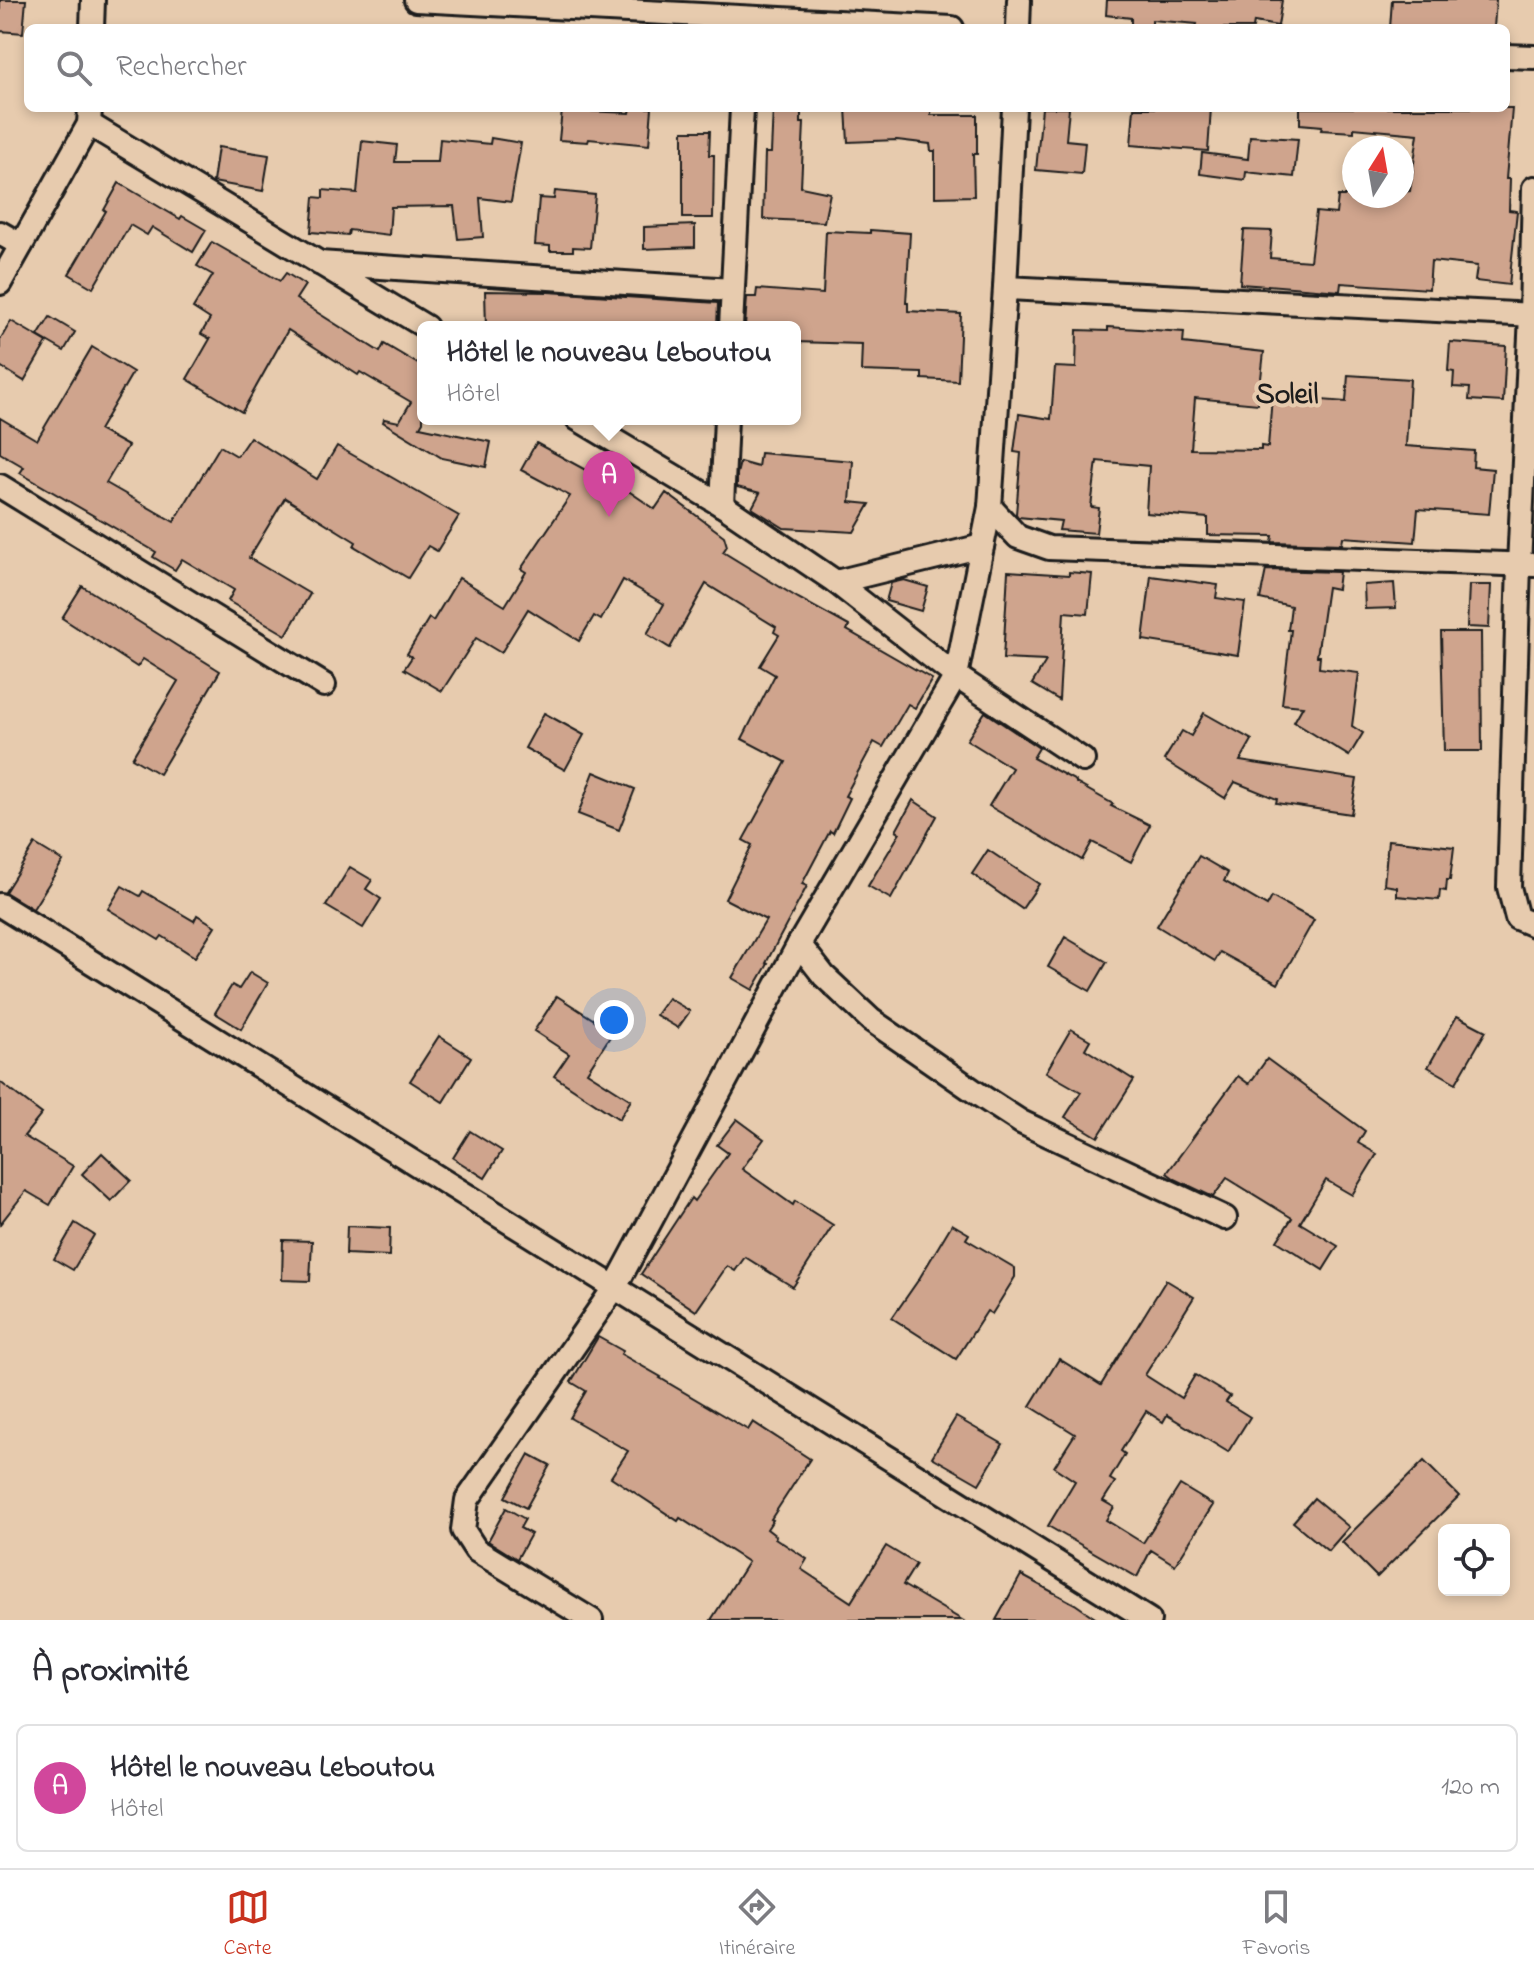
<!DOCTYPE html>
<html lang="fr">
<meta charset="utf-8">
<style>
body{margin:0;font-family:"Indie Flower",sans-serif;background:#f2f2f3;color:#2b2b33}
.controls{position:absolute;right:24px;bottom:24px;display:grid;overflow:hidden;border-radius:12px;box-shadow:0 4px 12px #0003}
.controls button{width:72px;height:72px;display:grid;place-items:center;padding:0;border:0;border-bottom:2px solid #e1e1e2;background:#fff;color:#2b2b33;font:40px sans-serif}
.compass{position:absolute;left:1342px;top:136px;width:72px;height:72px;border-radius:50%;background:#fff;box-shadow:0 4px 12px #0003;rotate:11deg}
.you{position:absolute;left:614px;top:1020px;width:28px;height:28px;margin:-20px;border:6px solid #fff;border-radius:50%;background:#1a73e8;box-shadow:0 0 0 12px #1a73e833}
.badge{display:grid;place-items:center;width:52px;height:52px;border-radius:50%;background:#c8321e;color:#fff;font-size:26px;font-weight:700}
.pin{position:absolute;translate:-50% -66px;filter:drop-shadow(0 2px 4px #0008)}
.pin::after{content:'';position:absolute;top:42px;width:28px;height:24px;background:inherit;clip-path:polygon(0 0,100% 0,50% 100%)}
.popup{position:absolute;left:417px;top:321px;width:384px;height:104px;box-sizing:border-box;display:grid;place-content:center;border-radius:12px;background:#fff;filter:drop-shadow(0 2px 6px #0005);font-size:26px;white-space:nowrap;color:#7c7c81}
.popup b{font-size:30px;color:#2b2b33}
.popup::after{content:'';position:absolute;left:50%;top:100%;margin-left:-16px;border:16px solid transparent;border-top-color:#fff}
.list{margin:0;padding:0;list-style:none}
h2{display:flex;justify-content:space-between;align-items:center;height:104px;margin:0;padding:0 32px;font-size:34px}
h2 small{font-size:26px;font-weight:400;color:#7c7c81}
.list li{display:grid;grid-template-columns:52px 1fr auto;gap:24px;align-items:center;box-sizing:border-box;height:128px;margin:0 16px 16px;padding:0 16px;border:2px solid #e1e1e2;border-radius:12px}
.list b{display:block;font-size:30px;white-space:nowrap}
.list p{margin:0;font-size:26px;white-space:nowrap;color:#7c7c81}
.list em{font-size:26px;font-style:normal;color:#7c7c81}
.icon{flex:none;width:44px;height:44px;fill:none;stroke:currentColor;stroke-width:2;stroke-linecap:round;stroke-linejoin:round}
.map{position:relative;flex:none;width:1534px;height:1620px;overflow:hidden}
.search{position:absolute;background:#fff;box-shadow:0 4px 12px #0003;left:24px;right:24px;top:24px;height:88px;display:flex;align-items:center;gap:20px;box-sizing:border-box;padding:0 28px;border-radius:12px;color:#7c7c81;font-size:30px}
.sheet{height:248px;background:#fff}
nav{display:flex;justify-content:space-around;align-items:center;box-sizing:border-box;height:112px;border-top:2px solid #e1e1e2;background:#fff;font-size:22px;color:#7c7c81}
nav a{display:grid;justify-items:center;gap:4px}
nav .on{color:#c8321e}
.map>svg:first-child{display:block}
.building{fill:#cfa48d;stroke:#1c1c1c;stroke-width:2}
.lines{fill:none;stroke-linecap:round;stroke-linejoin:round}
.street-casing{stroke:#1c1c1c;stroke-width:28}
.street{stroke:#e7cbae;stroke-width:22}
.labels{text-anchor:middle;stroke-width:8;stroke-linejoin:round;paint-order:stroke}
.quarter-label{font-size:30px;font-weight:bold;fill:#1c1c1c;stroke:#e7cbae}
</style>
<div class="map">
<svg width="1534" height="1620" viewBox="0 0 1534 1620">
<rect width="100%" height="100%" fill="#e7cbae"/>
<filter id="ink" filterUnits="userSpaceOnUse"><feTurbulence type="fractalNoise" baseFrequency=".0125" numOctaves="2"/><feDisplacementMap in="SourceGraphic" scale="16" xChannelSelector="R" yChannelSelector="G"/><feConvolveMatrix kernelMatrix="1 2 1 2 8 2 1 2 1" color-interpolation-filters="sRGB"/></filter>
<g filter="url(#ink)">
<g class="building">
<path d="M 0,0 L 26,0 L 23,33 L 0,31 Z"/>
<path d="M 1107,0 L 1282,0 L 1278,26 L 1254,22 L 1253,28 L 1196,28 L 1197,24 L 1152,20 L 1152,27 L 1131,25 L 1131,18 L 1106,15 Z"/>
<path d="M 1392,0 L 1496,0 L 1494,28 L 1390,28 Z"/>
<path d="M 631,108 L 652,108 L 649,145 L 589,139 L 588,142 L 559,140 L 562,110 L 630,113 Z"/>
<path d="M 773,108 L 801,108 L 801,123 L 804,123 L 801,187 L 830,193 L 824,222 L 763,219 L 765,153 L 771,153 Z"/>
<path d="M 846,108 L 931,108 L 931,115 L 977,115 L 977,154 L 973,154 L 974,196 L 935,197 L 935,151 L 931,151 L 930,144 L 897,140 L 848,142 Z"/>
<path d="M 1042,108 L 1069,108 L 1066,140 L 1085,142 L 1082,174 L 1036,170 Z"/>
<path d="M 1134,108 L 1211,108 L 1208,151 L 1131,145 Z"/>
<path d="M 1300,108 L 1512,108 L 1506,179 L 1510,179 L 1509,210 L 1517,211 L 1509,285 L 1475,281 L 1477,266 L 1431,261 L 1429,289 L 1341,283 L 1340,291 L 1268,285 L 1268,286 L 1240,284 L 1244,230 L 1272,231 L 1270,258 L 1310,261 L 1316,212 L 1336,214 L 1338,196 L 1402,196 L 1402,192 L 1410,191 L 1418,134 L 1354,128 L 1354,132 L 1321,130 L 1322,126 L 1300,124 Z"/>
<path d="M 683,131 L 710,131 L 709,155 L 714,155 L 713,218 L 683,218 Z"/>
<path d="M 1250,136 L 1298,139 L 1294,177 L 1246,172 L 1245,180 L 1200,174 L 1202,153 L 1248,159 Z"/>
<path d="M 491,138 L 521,143 L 511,202 L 480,198 L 483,237 L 458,239 L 454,206 L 391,207 L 389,235 L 349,230 L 348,235 L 311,232 L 314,197 L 323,198 L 323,190 L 357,193 L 362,141 L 397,145 L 395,162 L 438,162 L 440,139 L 490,144 Z"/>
<path d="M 218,147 L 269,155 L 263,191 L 213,182 Z"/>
<path d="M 119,183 L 180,219 L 182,216 L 206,230 L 193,252 L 152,227 L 147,235 L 130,225 L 93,288 L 69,274 L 106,211 L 104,210 Z"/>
<path d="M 555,191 L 595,195 L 590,248 L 573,247 L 573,251 L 550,251 L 550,246 L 535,245 L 539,198 L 554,199 Z"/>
<path d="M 695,225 L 695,247 L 644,249 L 644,227 Z"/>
<path d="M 870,230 L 910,233 L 906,303 L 908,303 L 908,311 L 961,314 L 958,381 L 922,379 L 922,373 L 861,371 L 862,344 L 795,342 L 795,327 L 745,327 L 747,297 L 756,297 L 757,289 L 823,294 L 826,231 L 870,233 Z"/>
<path d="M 212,242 L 280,281 L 286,273 L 305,285 L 296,299 L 380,352 L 384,344 L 423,367 L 423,422 L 420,427 L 491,442 L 486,467 L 442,458 L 383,422 L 384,419 L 399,422 L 411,402 L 360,372 L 358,375 L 288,330 L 242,412 L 187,379 L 210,339 L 201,334 L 210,319 L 193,308 L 213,275 L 197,266 Z"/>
<path d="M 485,291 L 548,292 L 718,303 L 717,327 L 486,327 Z"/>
<path d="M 50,317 L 75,332 L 64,351 L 38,336 Z"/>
<path d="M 11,321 L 47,342 L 24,381 L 0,366 L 0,340 Z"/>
<path d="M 1108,327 L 1184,332 L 1183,343 L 1264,352 L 1258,404 L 1195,398 L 1191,449 L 1261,450 L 1261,446 L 1268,447 L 1272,396 L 1346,402 L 1348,375 L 1410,379 L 1406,446 L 1474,451 L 1473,467 L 1493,469 L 1489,514 L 1418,509 L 1415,542 L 1343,537 L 1342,544 L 1272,542 L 1273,536 L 1208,535 L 1208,518 L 1146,513 L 1149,466 L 1097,461 L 1091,507 L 1099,508 L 1096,533 L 1059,530 L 1061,521 L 1018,517 L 1016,514 L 1021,453 L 1014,452 L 1019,414 L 1051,419 L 1055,367 L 1076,368 L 1077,330 L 1108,331 Z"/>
<path d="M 1450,342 L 1506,346 L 1503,402 L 1469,400 L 1470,388 L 1453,387 L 1454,372 L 1448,371 Z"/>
<path d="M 92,347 L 133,372 L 99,430 L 128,446 L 106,483 L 174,522 L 220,446 L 237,456 L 250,437 L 317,479 L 337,446 L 459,516 L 437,551 L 428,546 L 408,578 L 354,546 L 356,542 L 285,498 L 249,558 L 310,594 L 286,635 L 228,601 L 234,590 L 182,559 L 175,570 L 153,557 L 156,552 L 20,473 L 24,467 L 0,453 L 0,418 L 37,440 Z"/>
<path d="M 536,443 L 602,479 L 605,475 L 655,509 L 666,493 L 724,536 L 727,546 L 723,552 L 798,598 L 849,626 L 847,630 L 932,679 L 915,708 L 908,704 L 883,747 L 874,742 L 845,796 L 850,798 L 833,833 L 830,831 L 802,884 L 807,886 L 766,963 L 768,964 L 753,990 L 732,978 L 766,920 L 725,899 L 752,845 L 743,840 L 786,762 L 742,739 L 775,675 L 760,666 L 779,635 L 774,632 L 776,627 L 706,584 L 670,648 L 647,634 L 664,604 L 623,580 L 601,620 L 594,616 L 579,641 L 528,609 L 501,653 L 476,638 L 442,691 L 404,669 L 412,657 L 407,654 L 429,618 L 433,621 L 459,578 L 505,606 L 526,572 L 521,569 L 570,496 L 521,470 Z"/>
<path d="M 760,453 L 853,461 L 850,502 L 870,504 L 854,532 L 784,528 L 752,508 L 760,493 L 737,487 L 737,474 L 740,462 L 758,467 Z"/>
<path d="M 1266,570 L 1339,572 L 1337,589 L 1327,587 L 1317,656 L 1320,656 L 1319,668 L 1359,673 L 1352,726 L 1363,733 L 1349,756 L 1294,722 L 1303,706 L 1282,704 L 1291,630 L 1288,630 L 1291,606 L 1260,599 Z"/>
<path d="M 1008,571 L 1069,575 L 1069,572 L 1092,574 L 1088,614 L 1064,612 L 1059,700 L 1032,684 L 1046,661 L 1003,659 Z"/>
<path d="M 1151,576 L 1218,585 L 1216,598 L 1245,602 L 1238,655 L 1143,640 Z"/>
<path d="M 904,580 L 928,587 L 921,611 L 886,601 L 891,583 Z"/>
<path d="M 1394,583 L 1396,608 L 1365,609 L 1364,585 Z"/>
<path d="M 1469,585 L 1491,585 L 1489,628 L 1467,627 Z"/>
<path d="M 82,586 L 190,654 L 191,653 L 220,671 L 159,774 L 132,758 L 178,681 L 143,659 L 137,667 L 62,618 Z"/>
<path d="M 1441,632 L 1481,632 L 1482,751 L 1444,751 Z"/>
<path d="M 985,712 L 1039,748 L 1033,758 L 1076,781 L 1076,783 L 1113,804 L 1111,806 L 1150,825 L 1131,862 L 1092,842 L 1082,860 L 989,806 L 1012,768 L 967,740 Z"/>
<path d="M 544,713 L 584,735 L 565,770 L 525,748 Z"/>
<path d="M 1204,713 L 1252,740 L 1240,761 L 1357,779 L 1351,814 L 1276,803 L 1277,799 L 1235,782 L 1225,798 L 1164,760 L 1182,731 L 1191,736 Z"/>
<path d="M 594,772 L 635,789 L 619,830 L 578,814 Z"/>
<path d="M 913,800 L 937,816 L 891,899 L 868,886 L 900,833 L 896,831 Z"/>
<path d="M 1388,840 L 1454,847 L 1450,880 L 1447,880 L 1446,891 L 1440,890 L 1439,900 L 1397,896 L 1397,887 L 1384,885 Z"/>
<path d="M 35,844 L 63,861 L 33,909 L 5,892 Z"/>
<path d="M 988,850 L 1039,884 L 1022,909 L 972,874 Z"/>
<path d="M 1199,856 L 1228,873 L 1224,881 L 1267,906 L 1272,897 L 1314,920 L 1278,984 L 1220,952 L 1215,961 L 1157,926 Z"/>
<path d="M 350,867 L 372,880 L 366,889 L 381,899 L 363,928 L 326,906 Z"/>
<path d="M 122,886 L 140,896 L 143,891 L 194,921 L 197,915 L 215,926 L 195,957 L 162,936 L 159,940 L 108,909 Z"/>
<path d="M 1065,937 L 1107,962 L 1090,991 L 1048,967 Z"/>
<path d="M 250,972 L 268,983 L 241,1029 L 215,1013 L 232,985 L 239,989 Z"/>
<path d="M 557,996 L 613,1032 L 587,1072 L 631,1100 L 619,1119 L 554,1076 L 569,1054 L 534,1031 Z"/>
<path d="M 668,998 L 690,1011 L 678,1028 L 656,1015 Z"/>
<path d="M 1457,1016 L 1486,1031 L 1456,1083 L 1428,1067 Z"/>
<path d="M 1071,1029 L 1090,1040 L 1085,1049 L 1134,1080 L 1098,1137 L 1065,1117 L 1081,1092 L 1046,1072 Z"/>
<path d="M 439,1036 L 471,1057 L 443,1102 L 410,1081 Z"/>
<path d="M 1267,1059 L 1365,1131 L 1358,1143 L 1377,1154 L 1352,1195 L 1326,1180 L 1300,1223 L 1338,1246 L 1323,1270 L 1277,1241 L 1292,1218 L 1227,1178 L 1213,1197 L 1175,1179 L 1167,1173 L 1238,1076 L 1249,1084 Z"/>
<path d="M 0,1082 L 42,1114 L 24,1136 L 73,1166 L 50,1205 L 26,1191 L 0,1224 Z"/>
<path d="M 737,1119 L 764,1139 L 742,1169 L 793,1205 L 795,1201 L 833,1225 L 793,1287 L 745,1257 L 735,1271 L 727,1266 L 696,1311 L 641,1274 L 691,1198 L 694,1201 L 728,1153 L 717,1145 Z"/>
<path d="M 470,1131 L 502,1151 L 485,1178 L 453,1158 Z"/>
<path d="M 102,1153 L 131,1180 L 111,1201 L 82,1174 Z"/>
<path d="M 75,1223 L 94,1235 L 73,1270 L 54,1259 Z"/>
<path d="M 952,1224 L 969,1234 L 966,1239 L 1015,1268 L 1015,1277 L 992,1314 L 987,1311 L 956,1359 L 892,1318 L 919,1279 Z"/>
<path d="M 347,1226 L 390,1228 L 389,1256 L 346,1254 Z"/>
<path d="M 283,1240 L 312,1241 L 310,1281 L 282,1280 Z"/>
<path d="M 1166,1280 L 1194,1297 L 1145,1375 L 1181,1398 L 1195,1375 L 1230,1396 L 1226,1402 L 1250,1417 L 1228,1452 L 1167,1415 L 1163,1422 L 1146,1411 L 1121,1451 L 1125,1454 L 1110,1479 L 1115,1482 L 1103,1501 L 1114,1507 L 1106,1520 L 1143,1543 L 1180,1485 L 1213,1505 L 1175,1565 L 1151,1550 L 1137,1577 L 1048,1526 L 1075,1481 L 1054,1467 L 1075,1434 L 1030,1406 L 1059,1359 L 1101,1385 Z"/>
<path d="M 598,1337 L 623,1351 L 621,1354 L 661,1377 L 660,1378 L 748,1430 L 753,1422 L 810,1459 L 771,1519 L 773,1520 L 767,1529 L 776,1536 L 775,1538 L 807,1559 L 801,1569 L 851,1602 L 886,1546 L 916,1564 L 903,1585 L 962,1620 L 711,1620 L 748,1562 L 680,1518 L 678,1521 L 611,1477 L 628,1451 L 570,1418 L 586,1391 L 571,1382 Z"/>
<path d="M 956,1417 L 1003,1444 L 979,1484 L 932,1457 Z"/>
<path d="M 529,1454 L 550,1465 L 526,1508 L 505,1497 Z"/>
<path d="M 1424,1461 L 1459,1496 L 1377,1577 L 1342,1542 Z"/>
<path d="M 1314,1498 L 1349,1527 L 1328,1551 L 1293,1522 Z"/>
<path d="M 506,1508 L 525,1519 L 520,1528 L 531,1534 L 517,1559 L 488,1541 Z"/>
<path d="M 1021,1575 L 1075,1604 L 1098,1620 L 996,1620 Z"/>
</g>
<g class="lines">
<defs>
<g id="street">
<path d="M 416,0 L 952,28"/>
<path d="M 92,28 L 93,0"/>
<path d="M 1018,28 L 1019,0"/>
<path d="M 1506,56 L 1534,57"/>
<path d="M 89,124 L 426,327"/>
<path d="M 1534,188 L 1531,315 L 1519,565 L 1509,887 L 1517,918 L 1534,925"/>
<path d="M 0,233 L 21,245"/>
<path d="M 319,263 L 732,290"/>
<path d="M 0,283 L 89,124 L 90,108"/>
<path d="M 1005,288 L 1534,315"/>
<path d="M 731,327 L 742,108"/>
<path d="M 578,419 L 722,505 L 836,582 L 956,676 L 1083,760"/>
<path d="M 0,486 L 324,685"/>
<path d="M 722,505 L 726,419"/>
<path d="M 990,507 L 1018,537 L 1049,548 L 1534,565"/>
<path d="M 836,582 L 982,546"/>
<path d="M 0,905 L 1149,1620"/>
<path d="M 799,944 L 824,976 L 871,1020 L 981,1096 L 1021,1122 L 1225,1218"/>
<path d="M 591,1620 L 476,1550 L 463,1530 L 467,1500 L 615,1287 L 799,944 L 956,676 L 990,507 L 1005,288 L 1014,108"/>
</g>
</defs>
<use href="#street" class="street-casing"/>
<use href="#street" class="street"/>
</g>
</g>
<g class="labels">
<g class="quarter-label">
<text x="1287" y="403">Soleil</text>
</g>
</g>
</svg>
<div class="controls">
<button><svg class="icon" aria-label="locate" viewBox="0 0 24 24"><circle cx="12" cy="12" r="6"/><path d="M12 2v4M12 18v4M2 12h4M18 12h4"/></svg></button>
</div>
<svg class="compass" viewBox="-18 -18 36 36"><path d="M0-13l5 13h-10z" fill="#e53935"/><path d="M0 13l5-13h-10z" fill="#7c7c81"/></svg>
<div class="you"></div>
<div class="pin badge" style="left:609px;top:517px;background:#d1479c">A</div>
<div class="popup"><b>Hôtel le nouveau Leboutou</b>Hôtel</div>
<div class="search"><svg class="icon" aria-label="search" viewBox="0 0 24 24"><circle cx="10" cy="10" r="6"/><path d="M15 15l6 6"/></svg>Rechercher</div>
</div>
<section class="sheet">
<h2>À proximité<small></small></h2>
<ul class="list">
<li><span class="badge" style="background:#d1479c">A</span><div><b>Hôtel le nouveau Leboutou</b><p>Hôtel</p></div><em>120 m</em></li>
</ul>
</section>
<nav>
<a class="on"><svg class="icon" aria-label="map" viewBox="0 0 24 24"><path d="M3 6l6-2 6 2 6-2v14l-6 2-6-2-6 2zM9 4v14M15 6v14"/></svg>Carte</a>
<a><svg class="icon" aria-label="directions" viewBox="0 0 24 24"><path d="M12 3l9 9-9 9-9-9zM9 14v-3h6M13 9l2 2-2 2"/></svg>Itinéraire</a>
<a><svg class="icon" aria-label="saved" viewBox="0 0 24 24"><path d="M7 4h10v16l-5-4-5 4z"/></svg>Favoris</a>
</nav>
